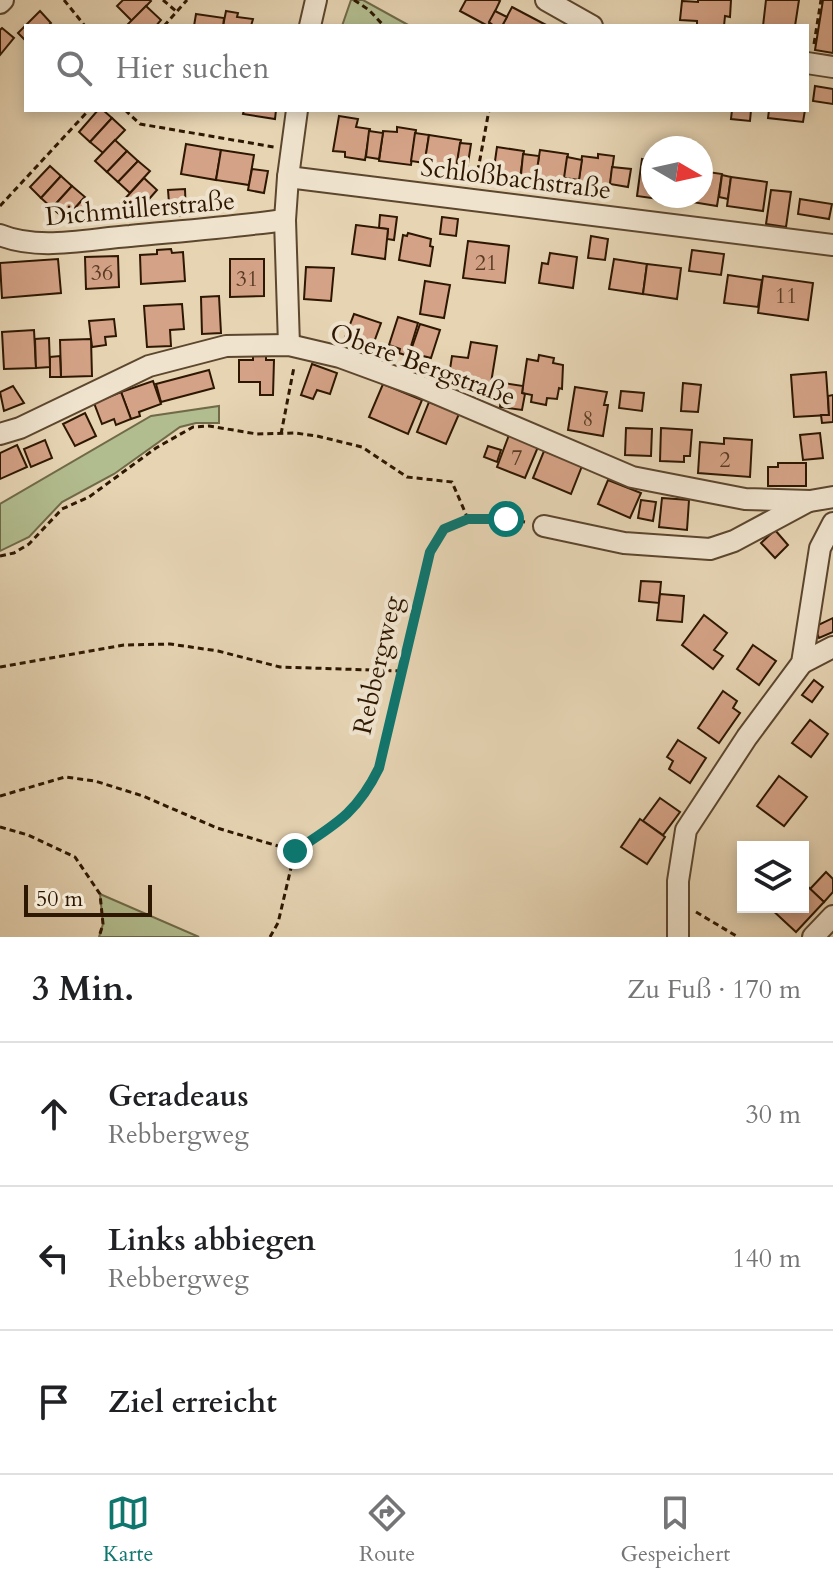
<!DOCTYPE html>
<html lang="de">
<meta charset="utf-8">
<style>
body{margin:0;font-family:Cardo,serif;background:#f6f6f6;color:#202124}
.controls{position:absolute;right:24px;bottom:24px;display:grid;overflow:hidden;border-radius:0px;box-shadow:0 4px 12px #0003}
.controls button{width:72px;height:72px;display:grid;place-items:center;padding:0;border:0;border-bottom:2px solid #e0e0e0;background:#fff;color:#202124;font:40px sans-serif}
.compass{position:absolute;left:641px;top:136px;width:72px;height:72px;border-radius:50%;background:#fff;box-shadow:0 4px 12px #0003;rotate:99deg}
.scale{position:absolute;left:24px;bottom:20px;width:128px;box-sizing:border-box;padding-left:8px;border:4px solid #2e1701;border-top:0;font-size:22px;line-height:28px;white-space:nowrap;color:#2e1701;-webkit-text-stroke:6px #efe3ce;paint-order:stroke}
.stop{position:absolute;width:24px;height:24px;margin:-18px;border:6px solid #0f766e;border-radius:50%;background:#fff}
.stop.end{background:#0f766e;border-color:#fff;box-shadow:0 2px 8px #0008}
.list{margin:0;padding:0;list-style:none}
h2{display:flex;justify-content:space-between;align-items:center;height:104px;margin:0;padding:0 32px;font-size:34px}
h2 small{font-size:26px;font-weight:400;color:#757577}
.list li{display:grid;grid-template-columns:52px 1fr auto;gap:24px;align-items:center;box-sizing:border-box;height:144px;padding:0 32px;border-top:2px solid #e0e0e0}
.list b{display:block;font-size:30px;white-space:nowrap}
.list p{margin:0;font-size:26px;white-space:nowrap;color:#757577}
.list em{font-size:26px;font-style:normal;color:#757577}
.icon{flex:none;width:44px;height:44px;fill:none;stroke:currentColor;stroke-width:2;stroke-linecap:round;stroke-linejoin:round}
.map{position:relative;flex:none;width:833px;height:937px;overflow:hidden}
.search{position:absolute;background:#fff;box-shadow:0 4px 12px #0003;left:24px;right:24px;top:24px;height:88px;display:flex;align-items:center;gap:20px;box-sizing:border-box;padding:0 28px;border-radius:0px;color:#757577;font-size:30px}
.sheet{height:536px;background:#fff}
nav{display:flex;justify-content:space-around;align-items:center;box-sizing:border-box;height:112px;border-top:2px solid #e0e0e0;background:#fff;font-size:22px;color:#757577}
nav a{display:grid;justify-items:center;gap:4px}
nav .on{color:#0f766e}
.map>svg:first-child{display:block}
.green{fill:#b2bd8f;stroke:#706a48;stroke-width:2}
.building{fill:#d4a286;stroke:#2e1701;stroke-width:2}
.lines{fill:none;stroke-linecap:round;stroke-linejoin:round}
.street-casing{stroke:#5c462e;stroke-width:24}
.path{stroke:#2e1701;stroke-width:3;stroke-dasharray:6 4;stroke-linecap:butt}
.street{stroke:#efe3ce;stroke-width:20}
.route{stroke:#0f766e;stroke-width:10}
.labels{text-anchor:middle;stroke-width:8;stroke-linejoin:round;paint-order:stroke}
.number-label{font-size:22px;fill:#583a22}
.street-label{font-size:26px;fill:#2e1701;stroke:#efe3ce}
</style>
<div class="map">
<svg width="833" height="937" viewBox="0 0 833 937">
<rect width="100%" height="100%" fill="#e6d4b3"/>
<filter id="stains"><feTurbulence type="fractalNoise" baseFrequency=".0025" numOctaves="4"/><feColorMatrix values="0 0 0 0 .2 0 0 0 0 .09 0 0 0 0 .02 0 0 0 .5 -.17"/></filter>
<radialGradient id="worn" r=".72"><stop offset=".6" stop-color="#630" stop-opacity="0"/><stop offset="1" stop-color="#630" stop-opacity=".3"/></radialGradient>
<g class="green">
<path d="M 351,0 L 363,0 L 410,26 L 342,26 Z"/>
<path d="M 219,406 L 219,423 L 196,423 L 180,427 L 114,474 L 62,502 L 29,537 L 0,551 L 0,504 L 151,416 Z"/>
<path d="M 100,894 L 199,937 L 99,937 L 103,924 Z"/>
</g>
<g class="building">
<path d="M 123,0 L 150,0 L 151,1 L 132,21 L 117,6 Z"/>
<path d="M 466,0 L 498,0 L 500,1 L 488,26 L 460,11 Z"/>
<path d="M 698,0 L 731,0 L 730,17 L 725,16 L 724,26 L 697,26 L 697,21 L 680,20 L 682,1 L 698,2 Z"/>
<path d="M 766,0 L 799,0 L 795,26 L 763,26 Z"/>
<path d="M 823,0 L 833,0 L 833,53 L 815,50 Z"/>
<path d="M 146,6 L 161,20 L 156,26 L 127,25 Z"/>
<path d="M 512,7 L 548,26 L 502,26 Z"/>
<path d="M 40,11 L 51,23 L 48,26 L 26,26 L 26,41 L 18,33 Z"/>
<path d="M 226,11 L 238,13 L 237,17 L 253,19 L 251,26 L 223,26 Z"/>
<path d="M 495,11 L 507,17 L 502,26 L 494,26 L 489,22 Z"/>
<path d="M 196,14 L 224,18 L 223,26 L 194,26 Z"/>
<path d="M 2,28 L 14,38 L 0,55 L 0,30 Z"/>
<path d="M 815,86 L 833,89 L 833,104 L 813,101 Z"/>
<path d="M 98,110 L 103,110 L 112,118 L 90,142 L 79,132 Z"/>
<path d="M 244,110 L 276,110 L 275,119 L 243,114 Z"/>
<path d="M 732,110 L 751,110 L 750,121 L 731,119 Z"/>
<path d="M 769,110 L 805,110 L 803,122 L 768,118 Z"/>
<path d="M 339,116 L 358,119 L 356,127 L 370,129 L 365,160 L 345,157 L 345,152 L 333,151 Z"/>
<path d="M 112,118 L 125,130 L 103,153 L 90,142 Z"/>
<path d="M 397,127 L 416,130 L 411,165 L 379,161 L 383,131 L 397,132 Z"/>
<path d="M 369,131 L 383,133 L 379,159 L 366,157 Z"/>
<path d="M 415,133 L 429,135 L 425,163 L 411,161 Z"/>
<path d="M 429,135 L 461,140 L 456,170 L 424,166 Z"/>
<path d="M 115,140 L 127,151 L 107,172 L 95,161 Z"/>
<path d="M 460,143 L 471,144 L 467,170 L 456,169 Z"/>
<path d="M 186,144 L 221,150 L 216,180 L 181,174 Z"/>
<path d="M 497,147 L 524,151 L 520,178 L 493,175 Z"/>
<path d="M 221,150 L 254,155 L 249,185 L 216,180 Z"/>
<path d="M 540,150 L 568,154 L 564,185 L 535,181 Z"/>
<path d="M 127,151 L 138,161 L 118,182 L 107,172 Z"/>
<path d="M 523,154 L 539,156 L 536,177 L 521,175 Z"/>
<path d="M 598,154 L 614,156 L 609,192 L 578,187 L 582,156 L 598,158 Z"/>
<path d="M 567,157 L 582,160 L 579,180 L 564,178 Z"/>
<path d="M 642,159 L 653,161 L 653,196 L 673,196 L 673,201 L 637,196 Z"/>
<path d="M 138,161 L 150,171 L 130,193 L 118,182 Z"/>
<path d="M 50,166 L 61,176 L 41,198 L 30,187 Z"/>
<path d="M 612,167 L 631,169 L 628,187 L 610,184 Z"/>
<path d="M 252,169 L 268,171 L 264,193 L 248,190 Z"/>
<path d="M 701,171 L 722,174 L 717,206 L 686,201 L 687,196 L 701,196 Z"/>
<path d="M 722,175 L 731,177 L 728,199 L 719,197 Z"/>
<path d="M 61,176 L 72,186 L 52,208 L 41,198 Z"/>
<path d="M 731,177 L 767,182 L 763,211 L 727,206 Z"/>
<path d="M 144,178 L 157,190 L 135,215 L 121,203 Z"/>
<path d="M 72,186 L 85,197 L 65,219 L 52,208 Z"/>
<path d="M 185,189 L 186,215 L 170,216 L 168,190 Z"/>
<path d="M 771,190 L 791,192 L 786,227 L 766,224 Z"/>
<path d="M 83,199 L 98,212 L 90,222 L 75,208 Z"/>
<path d="M 800,199 L 832,204 L 829,219 L 798,214 Z"/>
<path d="M 380,215 L 397,217 L 394,240 L 387,239 L 388,229 L 379,228 Z"/>
<path d="M 442,217 L 458,219 L 456,236 L 440,234 Z"/>
<path d="M 356,225 L 388,229 L 385,259 L 352,254 Z"/>
<path d="M 408,233 L 431,239 L 430,246 L 433,247 L 430,266 L 399,260 L 403,235 L 407,236 Z"/>
<path d="M 591,236 L 608,239 L 605,260 L 588,258 Z"/>
<path d="M 468,241 L 509,246 L 505,283 L 463,278 Z"/>
<path d="M 171,249 L 172,253 L 183,252 L 185,281 L 141,284 L 140,255 L 157,254 L 157,250 Z"/>
<path d="M 692,250 L 724,254 L 721,275 L 689,271 Z"/>
<path d="M 550,253 L 577,257 L 573,288 L 539,283 L 542,263 L 548,264 Z"/>
<path d="M 118,256 L 119,287 L 86,289 L 85,257 Z"/>
<path d="M 58,259 L 61,293 L 2,298 L 0,263 Z"/>
<path d="M 230,259 L 264,259 L 264,296 L 230,297 Z"/>
<path d="M 614,259 L 647,264 L 643,294 L 609,289 Z"/>
<path d="M 647,264 L 681,268 L 677,299 L 643,294 Z"/>
<path d="M 306,267 L 334,268 L 331,301 L 304,299 Z"/>
<path d="M 728,275 L 762,280 L 758,307 L 724,303 Z"/>
<path d="M 763,276 L 813,283 L 808,320 L 758,313 Z"/>
<path d="M 425,281 L 450,285 L 444,318 L 420,314 Z"/>
<path d="M 219,296 L 221,333 L 202,334 L 201,297 Z"/>
<path d="M 182,304 L 184,329 L 170,330 L 171,346 L 147,347 L 144,306 Z"/>
<path d="M 354,314 L 381,323 L 370,353 L 343,343 Z"/>
<path d="M 398,317 L 418,323 L 408,356 L 399,353 L 400,349 L 389,345 Z"/>
<path d="M 114,319 L 116,336 L 105,337 L 106,345 L 92,347 L 89,321 Z"/>
<path d="M 420,324 L 440,330 L 431,358 L 419,355 L 418,359 L 409,356 Z"/>
<path d="M 34,330 L 36,368 L 4,369 L 2,332 Z"/>
<path d="M 49,338 L 50,367 L 36,368 L 35,339 Z"/>
<path d="M 91,339 L 92,376 L 61,377 L 60,340 Z"/>
<path d="M 471,342 L 497,346 L 490,389 L 448,382 L 452,356 L 468,358 Z"/>
<path d="M 539,355 L 554,358 L 553,363 L 563,365 L 562,389 L 559,388 L 557,399 L 547,398 L 546,405 L 531,402 L 532,395 L 522,393 L 527,359 L 538,361 Z"/>
<path d="M 60,356 L 61,377 L 50,377 L 50,357 Z"/>
<path d="M 253,356 L 266,356 L 266,360 L 274,360 L 273,395 L 260,395 L 260,382 L 239,382 L 239,360 L 253,360 Z"/>
<path d="M 312,364 L 337,373 L 330,394 L 317,390 L 313,399 L 301,395 Z"/>
<path d="M 209,370 L 214,388 L 161,402 L 156,384 Z"/>
<path d="M 826,372 L 829,415 L 794,417 L 791,375 Z"/>
<path d="M 153,381 L 161,404 L 139,412 L 140,416 L 131,419 L 121,392 Z"/>
<path d="M 503,383 L 523,386 L 522,393 L 525,394 L 522,410 L 500,407 Z"/>
<path d="M 683,383 L 701,385 L 698,412 L 681,411 Z"/>
<path d="M 383,384 L 422,400 L 408,434 L 369,417 Z"/>
<path d="M 13,386 L 24,403 L 4,411 L 0,392 Z"/>
<path d="M 575,387 L 607,392 L 604,405 L 608,405 L 603,436 L 568,430 Z"/>
<path d="M 621,391 L 644,393 L 642,411 L 619,408 Z"/>
<path d="M 121,392 L 131,419 L 116,425 L 114,419 L 102,424 L 94,403 Z"/>
<path d="M 833,395 L 833,422 L 822,423 L 821,415 L 829,415 L 828,396 Z"/>
<path d="M 429,402 L 459,414 L 446,444 L 417,432 Z"/>
<path d="M 85,413 L 96,436 L 75,446 L 63,424 Z"/>
<path d="M 626,428 L 652,429 L 651,456 L 625,455 Z"/>
<path d="M 661,428 L 692,430 L 690,456 L 684,456 L 684,462 L 660,461 Z"/>
<path d="M 820,433 L 823,458 L 803,460 L 800,435 Z"/>
<path d="M 509,435 L 538,447 L 525,478 L 497,467 Z"/>
<path d="M 724,438 L 752,440 L 750,477 L 698,473 L 700,442 L 724,444 Z"/>
<path d="M 45,440 L 52,458 L 31,467 L 24,449 Z"/>
<path d="M 17,445 L 27,467 L 0,479 L 0,453 Z"/>
<path d="M 488,446 L 501,450 L 497,462 L 484,457 Z"/>
<path d="M 544,451 L 582,466 L 571,494 L 533,478 Z"/>
<path d="M 778,463 L 806,463 L 806,486 L 768,486 L 768,467 L 778,467 Z"/>
<path d="M 608,480 L 641,493 L 630,518 L 598,504 Z"/>
<path d="M 662,498 L 689,500 L 687,530 L 659,527 Z"/>
<path d="M 641,500 L 656,502 L 653,521 L 638,518 Z"/>
<path d="M 775,530 L 788,545 L 775,558 L 761,543 Z"/>
<path d="M 641,581 L 661,582 L 659,603 L 639,601 Z"/>
<path d="M 660,594 L 684,596 L 682,622 L 657,620 Z"/>
<path d="M 704,615 L 727,633 L 714,650 L 723,656 L 713,669 L 682,645 Z"/>
<path d="M 833,618 L 833,632 L 819,638 L 814,627 Z"/>
<path d="M 753,645 L 776,661 L 759,685 L 737,669 Z"/>
<path d="M 814,680 L 823,687 L 812,702 L 802,695 Z"/>
<path d="M 723,691 L 737,701 L 733,708 L 740,713 L 719,743 L 698,728 Z"/>
<path d="M 810,720 L 828,734 L 811,757 L 792,743 Z"/>
<path d="M 678,740 L 706,758 L 690,783 L 669,769 L 673,761 L 667,757 Z"/>
<path d="M 779,776 L 807,797 L 784,826 L 757,806 Z"/>
<path d="M 660,798 L 680,812 L 663,835 L 643,821 Z"/>
<path d="M 640,819 L 665,837 L 647,864 L 621,847 Z"/>
<path d="M 826,872 L 833,879 L 833,892 L 824,902 L 810,889 Z"/>
<path d="M 803,882 L 824,902 L 796,932 L 769,907 L 803,907 Z"/>
</g>
<g class="lines">
<defs>
<g id="street">
<path d="M 546,0 L 592,26"/>
<path d="M 0,3 L 3,0"/>
<path d="M 310,26 L 316,0"/>
<path d="M 807,63 L 833,67"/>
<path d="M 297,110 L 288,177 L 833,245"/>
<path d="M 288,177 L 285,220 L 289,345"/>
<path d="M 0,235 C 39,251 88,239 130,236 C 182,231 233,227 285,220"/>
<path d="M 0,434 L 20,428 L 149,366 L 226,346 L 289,345 L 340,357 L 419,386 L 632,477 L 745,499 L 810,501 L 833,497"/>
<path d="M 544,526 L 624,543 L 710,549 L 734,541 L 807,502"/>
<path d="M 802,663 L 833,647"/>
<path d="M 678,937 L 678,881 L 686,830 L 747,737 L 802,663 L 820,548 L 833,523"/>
<path d="M 813,937 L 833,916"/>
</g>
</defs>
<use href="#street" class="street-casing"/>
<g class="path">
<path d="M 64,0 L 85,26"/>
<path d="M 163,0 L 177,12"/>
<path d="M 354,0 L 369,10 L 384,26"/>
<path d="M 164,26 L 187,0"/>
<path d="M 814,44 L 821,0"/>
<path d="M 125,110 L 140,124 L 274,147"/>
<path d="M 476,181 L 489,110"/>
<path d="M 0,206 L 89,110"/>
<path d="M 281,434 L 294,367"/>
<path d="M 0,556 L 14,553 L 29,544 L 62,509 L 89,497 L 156,448 L 193,427 L 209,426 L 257,434 L 295,433 L 317,436 L 362,447 L 407,477 L 452,482 L 468,519"/>
<path d="M 0,667 L 124,645 L 170,644 L 218,651 L 280,667 L 402,671"/>
<path d="M 0,796 L 65,777 L 95,781 L 143,796 L 217,828 L 295,851 C 336,824 358,813 379,768 L 430,552 C 434,546 438,535 443,530 C 462,512 502,518 525,522"/>
<path d="M 0,827 L 28,835 L 75,857 L 100,894 L 103,924 L 99,937"/>
<path d="M 696,912 L 738,937"/>
<path d="M 270,937 L 278,923 L 295,851"/>
</g>
<use href="#street" class="street"/>
</g>
<g class="lines">
<path class="route" d="M 295,851 C 336,824 357,813 379,768 L 430,552 L 444,529 L 468,519 L 506,519"/>
</g>
<g class="labels">
<g class="number-label">
<text x="486" y="270">21</text>
<text x="102" y="280">36</text>
<text x="247" y="286">31</text>
<text x="786" y="303">11</text>
<text x="588" y="426">8</text>
<text x="517" y="465">7</text>
<text x="725" y="467">2</text>
</g>
<g class="street-label">
<text transform="translate(516 178) rotate(7)" y="9">Schloßbachstraße</text>
<text transform="translate(140 208) rotate(-5)" y="9">Dichmüllerstraße</text>
<text transform="translate(423 364) rotate(20)" y="9">Obere Bergstraße</text>
<text transform="translate(377 665) rotate(-77)" y="9">Rebbergweg</text>
</g>
</g>
<rect width="100%" height="100%" filter="url(#stains)"/>
<rect width="100%" height="100%" fill="url(#worn)"/>
</svg>
<div class="controls">
<button><svg class="icon" aria-label="layers" viewBox="0 0 24 24"><path d="M12 4l9 5-9 5-9-5zM3 14l9 5 9-5"/></svg></button>
</div>
<svg class="compass" viewBox="-18 -18 36 36"><path d="M0-13l5 13h-10z" fill="#e53935"/><path d="M0 13l5-13h-10z" fill="#757577"/></svg>
<div class="scale">50 m</div>
<div class="stop" style="left:506px;top:519px"></div>
<div class="stop end" style="left:295px;top:851px"></div>
<div class="search"><svg class="icon" aria-label="search" viewBox="0 0 24 24"><circle cx="10" cy="10" r="6"/><path d="M15 15l6 6"/></svg>Hier suchen</div>
</div>
<section class="sheet">
<h2>3 Min.<small>Zu Fuß · 170 m</small></h2>
<ul class="list">
<li><svg class="icon" aria-label="ahead" viewBox="0 0 24 24"><path d="M12 20V5M6 11l6-6 6 6"/></svg><div><b>Geradeaus</b><p>Rebbergweg</p></div><em>30 m</em></li>
<li><svg class="icon" aria-label="left" viewBox="0 0 24 24"><path d="M17 20v-9H6M10 6l-5 5 5 5"/></svg><div><b>Links abbiegen</b><p>Rebbergweg</p></div><em>140 m</em></li>
<li><svg class="icon" aria-label="arrive" viewBox="0 0 24 24"><path d="M6 21V4h12l-3 4 3 4H6"/></svg><div><b>Ziel erreicht</b></div></li>
</ul>
</section>
<nav>
<a class="on"><svg class="icon" aria-label="map" viewBox="0 0 24 24"><path d="M3 6l6-2 6 2 6-2v14l-6 2-6-2-6 2zM9 4v14M15 6v14"/></svg>Karte</a>
<a><svg class="icon" aria-label="directions" viewBox="0 0 24 24"><path d="M12 3l9 9-9 9-9-9zM9 14v-3h6M13 9l2 2-2 2"/></svg>Route</a>
<a><svg class="icon" aria-label="saved" viewBox="0 0 24 24"><path d="M7 4h10v16l-5-4-5 4z"/></svg>Gespeichert</a>
</nav>
